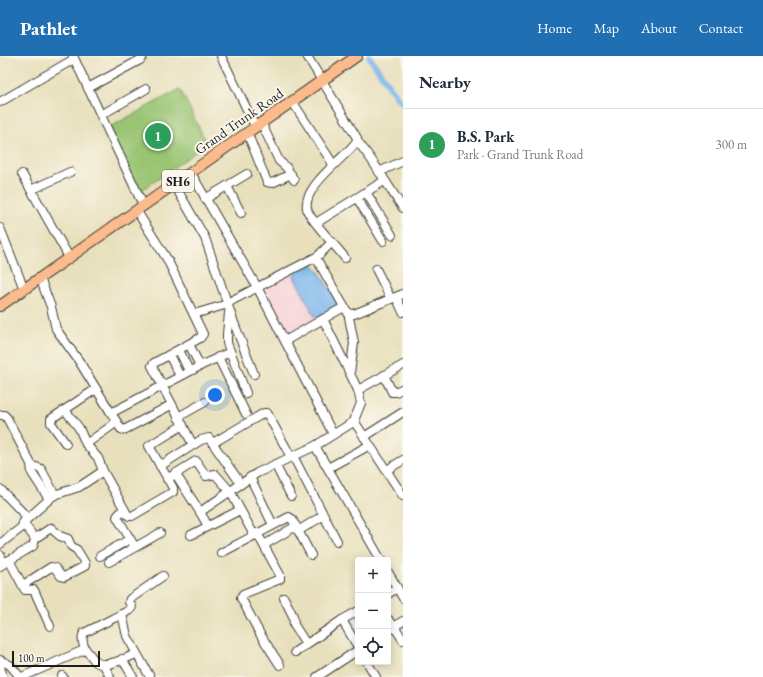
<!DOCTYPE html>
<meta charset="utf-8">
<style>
body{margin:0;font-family:"EB Garamond",serif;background:#f6f6f7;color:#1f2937}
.controls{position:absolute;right:12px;bottom:12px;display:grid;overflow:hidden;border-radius:4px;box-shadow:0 2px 10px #0003}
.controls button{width:36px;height:36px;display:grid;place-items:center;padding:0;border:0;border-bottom:1px solid #e0e1e3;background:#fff;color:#1f2937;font:20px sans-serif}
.scale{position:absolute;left:12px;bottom:10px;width:88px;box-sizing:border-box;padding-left:4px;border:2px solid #1c1c1c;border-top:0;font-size:11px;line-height:14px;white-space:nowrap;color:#1c1c1c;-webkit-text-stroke:3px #fbf7ec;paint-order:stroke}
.you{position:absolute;left:215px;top:339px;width:14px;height:14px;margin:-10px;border:3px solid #fff;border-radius:50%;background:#1a73e8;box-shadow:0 0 0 6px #1a73e833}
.badge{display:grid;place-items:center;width:26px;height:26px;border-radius:50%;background:#1f6fb2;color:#fff;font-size:13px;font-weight:700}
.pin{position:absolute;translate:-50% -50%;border:2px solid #fff;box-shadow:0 1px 4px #0006}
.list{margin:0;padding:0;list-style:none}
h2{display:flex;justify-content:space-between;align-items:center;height:52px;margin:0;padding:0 16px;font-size:17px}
h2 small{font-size:13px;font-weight:400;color:#747a83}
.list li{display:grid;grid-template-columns:26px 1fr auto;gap:12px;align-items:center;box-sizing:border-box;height:72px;padding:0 16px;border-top:1px solid #e0e1e3}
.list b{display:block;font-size:15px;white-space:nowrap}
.list p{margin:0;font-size:13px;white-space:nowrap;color:#747a83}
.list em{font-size:13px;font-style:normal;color:#747a83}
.icon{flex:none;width:22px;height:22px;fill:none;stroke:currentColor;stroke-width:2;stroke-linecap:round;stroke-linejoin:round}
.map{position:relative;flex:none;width:403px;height:621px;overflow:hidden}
header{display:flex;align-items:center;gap:24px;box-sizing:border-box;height:56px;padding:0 20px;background:#1f6fb2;color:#fff}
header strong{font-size:19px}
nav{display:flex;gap:22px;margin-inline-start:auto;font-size:14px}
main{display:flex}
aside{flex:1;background:#fff}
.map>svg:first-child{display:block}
.built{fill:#f6cfd6}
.green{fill:#99c471;stroke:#5a7046}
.water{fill:#7ab5ec;stroke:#4b6884}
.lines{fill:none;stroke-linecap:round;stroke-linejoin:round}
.canal{stroke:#7ab5ec;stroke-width:6}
.minor-casing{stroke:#3b3934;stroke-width:10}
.major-casing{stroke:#3b3934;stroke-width:12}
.minor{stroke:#fff;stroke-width:8}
.major{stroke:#fbbb8c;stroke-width:10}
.labels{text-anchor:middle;stroke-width:4;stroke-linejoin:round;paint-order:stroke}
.shield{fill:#fbf7ec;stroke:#5f5e5a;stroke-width:1}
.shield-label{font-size:13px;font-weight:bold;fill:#1c1c1c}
.street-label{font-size:14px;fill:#1c1c1c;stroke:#fbf7ec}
</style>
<header>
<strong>Pathlet</strong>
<nav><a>Home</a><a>Map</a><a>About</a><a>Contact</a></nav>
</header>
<main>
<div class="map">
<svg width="403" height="621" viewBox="0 0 403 621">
<rect width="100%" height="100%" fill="#fbf7ec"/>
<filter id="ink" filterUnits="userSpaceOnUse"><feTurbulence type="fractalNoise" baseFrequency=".025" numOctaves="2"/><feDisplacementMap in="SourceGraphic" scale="8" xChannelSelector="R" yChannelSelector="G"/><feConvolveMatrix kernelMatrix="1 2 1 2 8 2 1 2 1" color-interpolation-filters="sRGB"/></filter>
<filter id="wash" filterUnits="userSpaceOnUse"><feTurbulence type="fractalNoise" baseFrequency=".012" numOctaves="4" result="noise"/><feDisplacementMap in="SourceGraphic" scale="16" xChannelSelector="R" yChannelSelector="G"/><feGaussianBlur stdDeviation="0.9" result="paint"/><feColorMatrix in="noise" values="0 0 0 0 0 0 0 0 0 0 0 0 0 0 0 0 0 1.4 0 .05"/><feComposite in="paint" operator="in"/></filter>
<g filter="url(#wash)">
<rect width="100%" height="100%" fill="#e8e0bc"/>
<path class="built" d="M 291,215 L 318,264 L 285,284 L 258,232 Z"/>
<path class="green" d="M 180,33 L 207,88 L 139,136 L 108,72 Z"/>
<path class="water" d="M 313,208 L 318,214 L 340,250 L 318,262 L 315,261 L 295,223 L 294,218 C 300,212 305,209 313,208 Z"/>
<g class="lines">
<path class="canal" d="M 369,0 L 397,42 L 403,47"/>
</g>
</g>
<g filter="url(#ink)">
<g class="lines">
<defs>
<g id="minor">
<path d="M 73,0 L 143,149"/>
<path d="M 221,0 L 255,70"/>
<path d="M 307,0 L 357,82 C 358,94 297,130 308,156 C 314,168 336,190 345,202"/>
<path d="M 88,32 L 140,4 L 143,0"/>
<path d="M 292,45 L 333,108"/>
<path d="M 0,46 L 74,3"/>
<path d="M 101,59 L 146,33"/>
<path d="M 261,66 L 279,105 L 286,111 L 294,124"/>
<path d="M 247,76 L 267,126 L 272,127 L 291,118"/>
<path d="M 357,85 C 374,104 388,131 403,152"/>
<path d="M 379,116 L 403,105"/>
<path d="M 191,117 L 257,231 L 333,378"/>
<path d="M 22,118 L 69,201"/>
<path d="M 174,128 L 205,182 L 234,267 L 254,318"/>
<path d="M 227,130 L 241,157"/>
<path d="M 31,134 L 70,116"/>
<path d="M 366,136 L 392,179"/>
<path d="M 357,142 L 383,185"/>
<path d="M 205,143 L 247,118"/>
<path d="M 136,154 L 167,203 L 203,278 L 200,282 L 154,307 L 152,310 L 193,389"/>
<path d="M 316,167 L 384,125"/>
<path d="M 0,172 L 24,233"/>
<path d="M 316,202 L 346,254 L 350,258 L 354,258 L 403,238"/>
<path d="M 376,213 L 391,243"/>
<path d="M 40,222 L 51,251 L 56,273 L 79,305 L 121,373 L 124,374 L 171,349"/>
<path d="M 396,241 L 403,256"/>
<path d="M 227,247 L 318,200 L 332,186"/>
<path d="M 348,256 L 354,287 L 350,317"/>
<path d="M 229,257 L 227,278 L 227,287 L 246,337"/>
<path d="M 194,258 L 228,248"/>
<path d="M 323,263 L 358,334 L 361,347 L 355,362 L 356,368 L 403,440"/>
<path d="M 285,285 L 344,251"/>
<path d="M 189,288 L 200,310"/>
<path d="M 179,294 L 189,315"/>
<path d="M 169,299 L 180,320"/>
<path d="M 218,301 L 246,358"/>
<path d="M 384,319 L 392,336 L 396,336 L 403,332"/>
<path d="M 358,334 L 403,309"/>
<path d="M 65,354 L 79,372 L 86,388 L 98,402 L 103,415 L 127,458 L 129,460 L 132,460 L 173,436 L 173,432 L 149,390 L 183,369"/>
<path d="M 111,357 L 200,310 L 230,296"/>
<path d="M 0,359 L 4,359 L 7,362 L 31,408 L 32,417 L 49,443"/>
<path d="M 178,361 L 205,346"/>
<path d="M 364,381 L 403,356"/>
<path d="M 213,387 L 264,357 L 267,357 L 291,401"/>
<path d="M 66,388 L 51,367 L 51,363 L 96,333"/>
<path d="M 86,388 L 117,366"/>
<path d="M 315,390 L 381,504"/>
<path d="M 293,400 L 337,485"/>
<path d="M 275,408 L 291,440"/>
<path d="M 160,410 L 201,384 L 209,382 L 241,428"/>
<path d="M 32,412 L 36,411 L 41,413 L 55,439"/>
<path d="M 328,412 L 370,389"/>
<path d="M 387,414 L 403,404"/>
<path d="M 175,417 L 200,456 L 208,470"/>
<path d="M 250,421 L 273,469"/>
<path d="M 167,423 L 196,405 L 206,420 L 215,418 L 230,435 L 254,479"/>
<path d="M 0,433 L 24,458 L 26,462 L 21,472 L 0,488"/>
<path d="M 124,453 L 118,459 L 117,461 L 135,491"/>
<path d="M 200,456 L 257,417 L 315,390 L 355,365"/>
<path d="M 26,464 L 54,439 L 79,431 L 103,415"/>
<path d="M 298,475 L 324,459"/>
<path d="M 257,477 L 280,519 L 280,523 L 243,538 L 241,542 L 260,578 L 280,609"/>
<path d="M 191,479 L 240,454"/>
<path d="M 264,489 L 296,470"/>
<path d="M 221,497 L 289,461 L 292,463 L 311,499"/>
<path d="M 0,499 L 4,507"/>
<path d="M 100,500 L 130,483"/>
<path d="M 9,504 L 25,534 L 34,534 L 50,570"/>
<path d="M 109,506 L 160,477"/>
<path d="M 0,510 L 33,490 L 35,484 L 34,481"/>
<path d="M 388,516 L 403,542"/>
<path d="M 23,529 L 51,511 L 55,512 L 61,520 L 64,521 L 85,510 L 85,507 L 77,494 L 71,490 L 68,483 L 60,480 L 51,472 L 37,481 L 34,481 L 23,467"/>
<path d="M 388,538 L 397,532"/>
<path d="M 284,542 L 293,560 L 294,569 L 307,589"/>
<path d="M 122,558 L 127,580 L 150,621"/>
<path d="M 388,563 L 393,571"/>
<path d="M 342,564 L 358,591"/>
<path d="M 394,570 L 403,584"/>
<path d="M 388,574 L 403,565"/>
<path d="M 86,594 C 83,590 81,582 84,577 L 130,554 L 132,551 L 129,546 L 130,543 L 163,520"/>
<path d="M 295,596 L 342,564 L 358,555"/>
<path d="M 122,603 L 133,621"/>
<path d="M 0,604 L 10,609 L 20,621"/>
<path d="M 367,606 L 376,621"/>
<path d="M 104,609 L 110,621"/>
<path d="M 0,611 L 3,621"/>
<path d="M 62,620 L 63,621"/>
<path d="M 22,621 L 84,594 C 89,595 91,601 95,605 C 103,614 126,602 136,598"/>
<path d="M 317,621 L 358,594"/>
</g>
<path id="major" d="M 0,250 L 357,0"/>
</defs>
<use href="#minor" class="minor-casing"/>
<use href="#major" class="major-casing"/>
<use href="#minor" class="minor"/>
<use href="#major" class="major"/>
</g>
</g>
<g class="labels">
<rect class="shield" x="162" y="114" width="32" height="22" rx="3"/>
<g class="shield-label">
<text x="178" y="130">SH6</text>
</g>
<g class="street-label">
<text transform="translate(239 65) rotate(-35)" y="5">Grand Trunk Road</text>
</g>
</g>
</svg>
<div class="controls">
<button>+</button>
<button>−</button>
<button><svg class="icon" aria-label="locate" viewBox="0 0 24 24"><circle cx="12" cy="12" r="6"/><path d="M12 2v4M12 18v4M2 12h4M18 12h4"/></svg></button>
</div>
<div class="scale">100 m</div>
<div class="you"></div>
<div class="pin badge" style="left:158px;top:80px;background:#2e9e5b">1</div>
</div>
<aside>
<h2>Nearby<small></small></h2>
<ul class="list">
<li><span class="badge" style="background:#2e9e5b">1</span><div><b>B.S. Park</b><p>Park · Grand Trunk Road</p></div><em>300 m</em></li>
</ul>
</aside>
</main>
